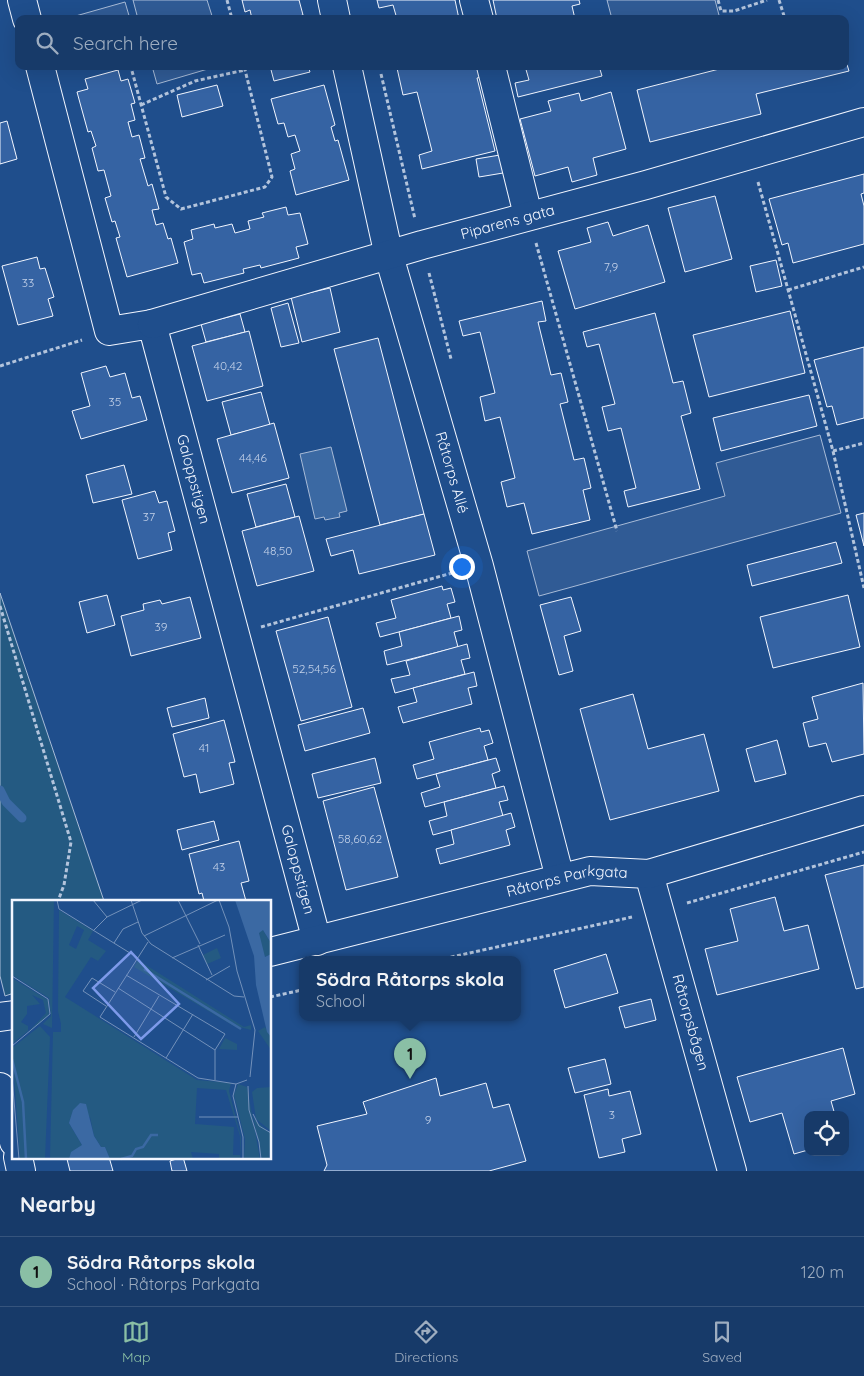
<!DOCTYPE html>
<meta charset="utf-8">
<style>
body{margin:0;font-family:Quicksand,sans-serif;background:#20416f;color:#f1f3f6}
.controls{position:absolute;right:15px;bottom:15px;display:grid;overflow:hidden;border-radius:10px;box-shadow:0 5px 20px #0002}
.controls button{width:45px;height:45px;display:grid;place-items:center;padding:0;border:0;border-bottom:1px solid #36547d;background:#173a69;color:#f1f3f6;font:25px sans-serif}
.you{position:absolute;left:461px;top:566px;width:18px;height:18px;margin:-12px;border:4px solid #fff;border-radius:50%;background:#1a73e8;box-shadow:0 0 0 8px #1a73e833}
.badge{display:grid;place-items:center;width:32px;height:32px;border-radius:50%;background:#8abfa5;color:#111;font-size:16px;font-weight:700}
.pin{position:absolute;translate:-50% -41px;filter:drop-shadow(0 1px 2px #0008)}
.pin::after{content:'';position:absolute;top:26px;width:18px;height:15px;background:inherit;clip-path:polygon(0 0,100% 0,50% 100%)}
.popup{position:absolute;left:299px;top:956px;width:222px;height:65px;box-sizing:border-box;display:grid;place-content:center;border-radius:10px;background:#173a69;filter:drop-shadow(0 1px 4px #0005);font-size:16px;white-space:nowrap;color:#9eadc0}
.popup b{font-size:19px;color:#f1f3f6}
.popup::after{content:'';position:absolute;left:50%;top:100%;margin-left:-10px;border:10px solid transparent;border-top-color:#173a69}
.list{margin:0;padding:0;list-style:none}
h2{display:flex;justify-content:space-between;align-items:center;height:65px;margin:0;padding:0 20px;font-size:21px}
h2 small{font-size:16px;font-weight:400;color:#9eadc0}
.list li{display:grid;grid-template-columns:32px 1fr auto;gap:15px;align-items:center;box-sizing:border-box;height:70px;padding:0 20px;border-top:1px solid #36547d}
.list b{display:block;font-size:19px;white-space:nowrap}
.list p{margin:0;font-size:16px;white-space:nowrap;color:#9eadc0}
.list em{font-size:16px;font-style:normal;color:#9eadc0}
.icon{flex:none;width:28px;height:28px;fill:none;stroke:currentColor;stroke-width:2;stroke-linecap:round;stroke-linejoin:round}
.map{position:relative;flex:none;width:864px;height:1171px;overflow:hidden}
.search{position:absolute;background:#173a69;box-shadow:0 5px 20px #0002;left:15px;right:15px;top:15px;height:55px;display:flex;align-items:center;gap:12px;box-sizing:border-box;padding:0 18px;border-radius:10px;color:#9eadc0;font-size:19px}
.sheet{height:135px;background:#173a69}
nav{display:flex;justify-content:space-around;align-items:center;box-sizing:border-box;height:70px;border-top:1px solid #36547d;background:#173a69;font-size:14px;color:#9eadc0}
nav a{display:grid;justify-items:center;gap:2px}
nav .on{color:#8abfa5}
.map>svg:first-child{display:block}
.green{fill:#245a82;stroke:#a8bbd7}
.parking{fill:#305b95;stroke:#a8bbd7}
.water{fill:#3b69a3;stroke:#a8bbd7}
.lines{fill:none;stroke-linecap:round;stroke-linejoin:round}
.stream{stroke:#3b69a3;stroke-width:9}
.building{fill:#3563a3;stroke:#f2f6ff}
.minor-casing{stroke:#f2f6ff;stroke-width:30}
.path{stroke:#b3c4dc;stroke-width:3;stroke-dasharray:4 2.5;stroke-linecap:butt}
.minor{stroke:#1f4e8c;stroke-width:28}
.labels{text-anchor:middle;stroke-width:4;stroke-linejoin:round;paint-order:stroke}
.number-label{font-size:12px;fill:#c3d1e8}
.street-label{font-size:15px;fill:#f2f6ff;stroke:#1f4e8c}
.inset-river{fill:none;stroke:#3b69a3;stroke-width:2.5}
.inset-road{fill:none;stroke:#7391ba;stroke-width:1}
.view{fill:#7d9aea;fill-opacity:0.15;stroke:#7d9aea;stroke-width:2.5}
.inset-edge{fill:none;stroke:#f2f6ff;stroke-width:2.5}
</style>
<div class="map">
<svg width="864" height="1171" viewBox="0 0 864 1171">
<rect width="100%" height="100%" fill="#1f4e8c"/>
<path class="green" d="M 0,593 L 104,901 L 14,901 L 14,993 L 5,996 L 0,976 Z"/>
<g class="parking">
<path d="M 133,0 L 207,0 L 213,19 L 138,19 Z"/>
<path d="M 607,0 L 715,0 L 720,19 L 612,19 Z"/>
<path d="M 125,2 L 130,19 L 65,19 Z"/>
<path d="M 152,66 L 218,66 L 157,84 Z"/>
<path d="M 820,435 L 841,513 L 539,596 L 527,551 L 725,496 L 716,463 Z"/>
</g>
<path class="water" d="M 331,447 L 347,511 L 339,513 L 340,517 L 325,520 L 324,517 L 315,519 L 300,454 Z"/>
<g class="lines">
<path class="stream" d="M 0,790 L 6,802 L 22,818"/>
</g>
<g class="building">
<path d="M 242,0 L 299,0 L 303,15 L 299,16 L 300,19 L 252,19 L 250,10 L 245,12 Z"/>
<path d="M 377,0 L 455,0 L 459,19 L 397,19 L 393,5 L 379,8 Z"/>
<path d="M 493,0 L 579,0 L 580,4 L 572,6 L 575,19 L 497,19 Z"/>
<path d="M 845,58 L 849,71 L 756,94 L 761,114 L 650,142 L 637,90 L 731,66 L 845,66 Z"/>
<path d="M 270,66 L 308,66 L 310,72 L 274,81 Z"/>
<path d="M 406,66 L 480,66 L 482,77 L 477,78 L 495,151 L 422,169 L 419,155 L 432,151 L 417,92 L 403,95 L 397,68 Z"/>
<path d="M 525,66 L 599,66 L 602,76 L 518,97 L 515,83 L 529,80 Z"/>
<path d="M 118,70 L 121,81 L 128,79 L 135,103 L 131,104 L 135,120 L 128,122 L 132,137 L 139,135 L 145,158 L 140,159 L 148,186 L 152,184 L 159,209 L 152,210 L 156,225 L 163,223 L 168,239 L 171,238 L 178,263 L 127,277 L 116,238 L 120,237 L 115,221 L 112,222 L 105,198 L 111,196 L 104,170 L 98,171 L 92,148 L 96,146 L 91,131 L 88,132 L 77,92 L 88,89 L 85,79 Z"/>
<path d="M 217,85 L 223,106 L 182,117 L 177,95 Z"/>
<path d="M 324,85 L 335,125 L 331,127 L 335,141 L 338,140 L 349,180 L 296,195 L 290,171 L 295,169 L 291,154 L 300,151 L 295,135 L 288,137 L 284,123 L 278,124 L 271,99 Z"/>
<path d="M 611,92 L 626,149 L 593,158 L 597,175 L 572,182 L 568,167 L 535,176 L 520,119 L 551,111 L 548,101 L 579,93 L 581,101 Z"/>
<path d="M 7,121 L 17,159 L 0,164 L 0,123 Z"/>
<path d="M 500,155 L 503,173 L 479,177 L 476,159 Z"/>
<path d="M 864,174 L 864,193 L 861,194 L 864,206 L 864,244 L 793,263 L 788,243 L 782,245 L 769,199 Z"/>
<path d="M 715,196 L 732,259 L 685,272 L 668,208 Z"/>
<path d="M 286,207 L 288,215 L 300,213 L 308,244 L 296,247 L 299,258 L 261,268 L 260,265 L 243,269 L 244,273 L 204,283 L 201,273 L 192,275 L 184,242 L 193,239 L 191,230 L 214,224 L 215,228 L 232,224 L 235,233 L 250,229 L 248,221 L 264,217 L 262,213 Z"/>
<path d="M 608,222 L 613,236 L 648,225 L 665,282 L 575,309 L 558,251 L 591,242 L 587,228 Z"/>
<path d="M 37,257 L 40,269 L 45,268 L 54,297 L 48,299 L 53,316 L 18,325 L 2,266 Z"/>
<path d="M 776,260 L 782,286 L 756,292 L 750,266 Z"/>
<path d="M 330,288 L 340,332 L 302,342 L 291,297 Z"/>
<path d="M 542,301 L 546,321 L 538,322 L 551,375 L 561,373 L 568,402 L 560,404 L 574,460 L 584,458 L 591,488 L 583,490 L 590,520 L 532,534 L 524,503 L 507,507 L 501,482 L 515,478 L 500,417 L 485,421 L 480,397 L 495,393 L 480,332 L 463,336 L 459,321 Z"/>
<path d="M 288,303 L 299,343 L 281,347 L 271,308 Z"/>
<path d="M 790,311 L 805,373 L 709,397 L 693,335 Z"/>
<path d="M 655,313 L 673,383 L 683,381 L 691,413 L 681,416 L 700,489 L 628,507 L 624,491 L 636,488 L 621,428 L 608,431 L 602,407 L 615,404 L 599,344 L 587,347 L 583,332 Z"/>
<path d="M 240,314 L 245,332 L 206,342 L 201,324 Z"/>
<path d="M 249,331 L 263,386 L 207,401 L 192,346 Z"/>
<path d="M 378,338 L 424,514 L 380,525 L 334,349 Z"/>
<path d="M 864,347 L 864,418 L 837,425 L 832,406 L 827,407 L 814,360 Z"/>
<path d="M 106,366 L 110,377 L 125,373 L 132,398 L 140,396 L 147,420 L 81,439 L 72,411 L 90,406 L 81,373 Z"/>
<path d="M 261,392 L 270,425 L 231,435 L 222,402 Z"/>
<path d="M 809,395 L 817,426 L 721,451 L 713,418 Z"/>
<path d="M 274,423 L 289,478 L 232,493 L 217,439 Z"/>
<path d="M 124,465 L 132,494 L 93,503 L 86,475 Z"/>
<path d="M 286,484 L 295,517 L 256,527 L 247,494 Z"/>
<path d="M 155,491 L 159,503 L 167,501 L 175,531 L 168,533 L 172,550 L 138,559 L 122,500 Z"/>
<path d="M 864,513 L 864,546 L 856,515 Z"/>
<path d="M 424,514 L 435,555 L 359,574 L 353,550 L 331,556 L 326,539 Z"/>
<path d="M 299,516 L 314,571 L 257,586 L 242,531 Z"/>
<path d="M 836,542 L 842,563 L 752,586 L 747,565 Z"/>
<path d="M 442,586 L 443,590 L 451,588 L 455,602 L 447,604 L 451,618 L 380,637 L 376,623 L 396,618 L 391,600 Z"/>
<path d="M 107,595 L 115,625 L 87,633 L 79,602 Z"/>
<path d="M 848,595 L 860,647 L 773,668 L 760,617 Z"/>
<path d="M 190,597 L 201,638 L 131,656 L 121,616 L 144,610 L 143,604 L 160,600 L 162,604 Z"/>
<path d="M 571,597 L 581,631 L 564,636 L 573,671 L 559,675 L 540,605 Z"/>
<path d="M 459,616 L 462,630 L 454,632 L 458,647 L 387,665 L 384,651 L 402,646 L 399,632 Z"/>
<path d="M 328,617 L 352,707 L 301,721 L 276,631 Z"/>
<path d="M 467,644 L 470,658 L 461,660 L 465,674 L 395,693 L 391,679 L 410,675 L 406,661 Z"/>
<path d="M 474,672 L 477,686 L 468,688 L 472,704 L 403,723 L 398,707 L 417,702 L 413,688 Z"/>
<path d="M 863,683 L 864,754 L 832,762 L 826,743 L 809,747 L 803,723 L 818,719 L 812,697 Z"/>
<path d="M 633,694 L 648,749 L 704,734 L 719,791 L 610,820 L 580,709 Z"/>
<path d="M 205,698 L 209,718 L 172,727 L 167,708 Z"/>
<path d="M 363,708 L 370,733 L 305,751 L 298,725 Z"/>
<path d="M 224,720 L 235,762 L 229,763 L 234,784 L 200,793 L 196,774 L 184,777 L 173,734 Z"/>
<path d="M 480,728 L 481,732 L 489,730 L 493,743 L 484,746 L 488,760 L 417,779 L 413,765 L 434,759 L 429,742 Z"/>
<path d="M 777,740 L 786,774 L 755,782 L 746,749 Z"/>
<path d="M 375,758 L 381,783 L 318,798 L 312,774 Z"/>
<path d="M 496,758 L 500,771 L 492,774 L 496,788 L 425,807 L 421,793 L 440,787 L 436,774 Z"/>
<path d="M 504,786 L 508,800 L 499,802 L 503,816 L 433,835 L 429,821 L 447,816 L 444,802 Z"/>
<path d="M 374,787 L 398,877 L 346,890 L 323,801 Z"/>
<path d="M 511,813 L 515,827 L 506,830 L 510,845 L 440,864 L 436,849 L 454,844 L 451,830 Z"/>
<path d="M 214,821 L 219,840 L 182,850 L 177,830 Z"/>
<path d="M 239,841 L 249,881 L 241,883 L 246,901 L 204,901 L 202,893 L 199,894 L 189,854 Z"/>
<path d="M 864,865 L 864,987 L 856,989 L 825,875 Z"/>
<path d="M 775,897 L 784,931 L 808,925 L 819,969 L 717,995 L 705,949 L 738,941 L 730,909 Z"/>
<path d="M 606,954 L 618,993 L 565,1008 L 554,970 Z"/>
<path d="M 651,999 L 656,1020 L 625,1028 L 619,1007 Z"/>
<path d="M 843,1048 L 855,1094 L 831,1101 L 835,1115 L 808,1115 L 808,1150 L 794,1154 L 782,1113 L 750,1122 L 737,1077 Z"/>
<path d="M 605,1059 L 611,1084 L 575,1093 L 568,1068 Z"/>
<path d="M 436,1078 L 440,1096 L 486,1083 L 493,1108 L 509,1104 L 526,1161 L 489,1171 L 324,1171 L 327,1165 L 317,1126 L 367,1114 L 363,1102 Z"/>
<path d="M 608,1089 L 609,1096 L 630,1091 L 641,1134 L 622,1139 L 625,1152 L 599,1158 L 584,1095 Z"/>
<path d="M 72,1157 L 109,1157 L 113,1171 L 70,1171 L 67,1159 Z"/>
<path d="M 183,1157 L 187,1171 L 172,1171 L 170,1161 Z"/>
</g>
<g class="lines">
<defs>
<g id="minor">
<path d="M 22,0 L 27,19"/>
<path d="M 332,0 L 336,19"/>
<path d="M 474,0 L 479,19"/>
<path id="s1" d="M 40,66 L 109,331 L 152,324 L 317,941"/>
<path id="s2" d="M 347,66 L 389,256 L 479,566 L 560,878"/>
<path d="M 491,66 L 528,215"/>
<path id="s3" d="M 152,324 L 422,245 L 646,185 L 864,122"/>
<path id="s4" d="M 649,874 L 732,1171"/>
<path id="s5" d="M 270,952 L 590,871 L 649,874 L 864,810"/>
<path d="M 0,1017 L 14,1015"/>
<path d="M 0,1087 L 14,1142"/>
<path d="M 18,1157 L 21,1171"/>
</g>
</defs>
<use href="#minor" class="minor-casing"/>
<g class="path">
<path d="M 227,0 L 232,19"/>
<path d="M 718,0 L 721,11 L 734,11 L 767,0"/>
<path d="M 779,0 L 785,19"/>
<path d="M 128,66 L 132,71 L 166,197 L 181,209 L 265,187 L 272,177 L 244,66"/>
<path d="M 381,74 L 415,219"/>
<path d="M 141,105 L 195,81 L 245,70"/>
<path d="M 758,182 L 833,451 L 864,588"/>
<path d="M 536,243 L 617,531"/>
<path d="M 429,273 L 451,359"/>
<path d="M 788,290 L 864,267"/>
<path d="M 0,366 L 82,340"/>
<path d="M 833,451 L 864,443"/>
<path d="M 0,606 L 71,842 L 64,885 L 58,901"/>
<path d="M 261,627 L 452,573"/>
<path d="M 687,903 L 864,852"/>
<path d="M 438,960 L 632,917"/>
<path d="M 270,997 L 302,990"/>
</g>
<use href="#minor" class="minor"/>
</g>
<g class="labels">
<g class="number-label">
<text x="611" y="271">7,9</text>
<text x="28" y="287">33</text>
<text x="228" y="370">40,42</text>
<text x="115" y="406">35</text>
<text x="253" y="462">44,46</text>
<text x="149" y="521">37</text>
<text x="278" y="555">48,50</text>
<text x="161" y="631">39</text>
<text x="314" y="673">52,54,56</text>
<text x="204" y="752">41</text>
<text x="360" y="843">58,60,62</text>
<text x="219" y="871">43</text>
<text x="612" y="1119">3</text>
<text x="428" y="1124">9</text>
</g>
<g class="street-label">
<text dy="5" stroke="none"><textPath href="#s3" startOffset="370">Piparens gata</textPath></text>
<text dy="5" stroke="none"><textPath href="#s2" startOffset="420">Råtorps Allé</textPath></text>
<text dy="5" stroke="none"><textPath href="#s1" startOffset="478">Galoppstigen</textPath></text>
<text dy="5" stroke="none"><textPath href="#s1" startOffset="882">Galoppstigen</textPath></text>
<text dy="5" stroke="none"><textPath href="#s5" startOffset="306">Råtorps Parkgata</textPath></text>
<text dy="5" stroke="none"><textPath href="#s4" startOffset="154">Råtorpsbågen</textPath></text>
</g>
</g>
<g transform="translate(12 900)">
<rect width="259" height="259" fill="#1f4e8c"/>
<path d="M 0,0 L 42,0 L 40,128 L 31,124 L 39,116 L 37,98 L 0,75 ZM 47,10 L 81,31 L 76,40 L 94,51 L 86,61 L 79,57 L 53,97 L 185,180 L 219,183 L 217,191 L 229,237 L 228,259 L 207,259 L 207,254 L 179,252 L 181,259 L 98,259 L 93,247 L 89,247 L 82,236 L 78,217 L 57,223 L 70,245 L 57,259 L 38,259 L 41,132 L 49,132 L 49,124 L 46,111 ZM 65,26 L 72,30 L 64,49 L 57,45 ZM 185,188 L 214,190 L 228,236 L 228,255 L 221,255 L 222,227 L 183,224 ZM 251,30 L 259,43 L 259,54 L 253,57 L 248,43 L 247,31 ZM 205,48 L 209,58 L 195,64 L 191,55 ZM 126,60 L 232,127 L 239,125 L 239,130 L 220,125 L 122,67 ZM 0,78 L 36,100 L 37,113 L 36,116 L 18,130 L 34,113 L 31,100 L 20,95 L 28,104 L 15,106 L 15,114 L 9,122 L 16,126 L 16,131 L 0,144 ZM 28,126 L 38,137 L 33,259 L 8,259 L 0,148 ZM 253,127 L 259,137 L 259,150 L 246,131 ZM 213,138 L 225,144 L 225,150 L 207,149 ZM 226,184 L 235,187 L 248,259 L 232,259 L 233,239 L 222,195 ZM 259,187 L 259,231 L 244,219 L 240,192 L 245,188 ZM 239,207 L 242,219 L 259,234 L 257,259 L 250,259 Z" fill="#245a82" fill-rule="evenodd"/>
<path d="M 223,0 L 259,0 L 259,43 L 251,30 L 247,33 L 253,57 L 259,54 L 259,137 L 255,132 L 244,85 L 242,56 ZM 68,203 L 74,204 L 82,236 L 89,247 L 93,247 L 98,259 L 57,259 L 59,252 L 70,245 L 57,223 L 61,210 Z" fill="#3b69a3"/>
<path class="inset-river" d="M 132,69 L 229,129M 0,159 L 11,202 L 14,259M 109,259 L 120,256 L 124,249 L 131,247 L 139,235 L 146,235"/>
<path class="inset-road" d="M 45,0 L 47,9 L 126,58M 81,0 L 95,17M 119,0 L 130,33 L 139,44 L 222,96 L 232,97M 166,0 L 188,44M 207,0 L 217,27 L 225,71 L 243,130 L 238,177M 82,30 L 95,17 L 130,0M 132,36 L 206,0M 136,42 L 88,117 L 186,178 L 224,184M 102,43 L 111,29 L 126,22M 186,45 L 200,75M 160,58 L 213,35M 114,75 L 213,134 L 203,150M 0,76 L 36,99 L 38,114 L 0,146M 194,80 L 218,66M 106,88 L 203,150 L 203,180M 94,106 L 71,91 L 80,78 L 103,92M 122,137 L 147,96M 154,158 L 181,114M 0,177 L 7,259M 236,186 L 237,210 L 247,242 L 249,259M 241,214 L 247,226 L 259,233M 187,217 L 226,217M 231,259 L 231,237 L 221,196 L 224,184 L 235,180"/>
<path class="view" d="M 119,52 L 167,104 L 129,139 L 81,88 Z"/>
<rect width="259" height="259" class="inset-edge"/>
</g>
</svg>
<div class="controls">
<button><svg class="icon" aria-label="locate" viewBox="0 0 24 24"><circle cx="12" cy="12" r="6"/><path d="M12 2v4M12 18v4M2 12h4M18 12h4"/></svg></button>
</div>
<div class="you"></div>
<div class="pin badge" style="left:410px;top:1079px">1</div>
<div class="popup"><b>Södra Råtorps skola</b>School</div>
<div class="search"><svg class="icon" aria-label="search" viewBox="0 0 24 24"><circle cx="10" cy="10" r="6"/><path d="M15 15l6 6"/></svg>Search here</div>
</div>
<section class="sheet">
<h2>Nearby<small></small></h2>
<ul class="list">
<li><span class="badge">1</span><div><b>Södra Råtorps skola</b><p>School · Råtorps Parkgata</p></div><em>120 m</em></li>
</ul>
</section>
<nav>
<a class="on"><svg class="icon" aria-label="map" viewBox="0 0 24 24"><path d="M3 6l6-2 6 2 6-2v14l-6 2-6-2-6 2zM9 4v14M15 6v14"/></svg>Map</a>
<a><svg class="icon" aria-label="directions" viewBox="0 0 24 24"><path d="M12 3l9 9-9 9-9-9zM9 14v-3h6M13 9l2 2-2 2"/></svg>Directions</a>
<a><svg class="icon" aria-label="saved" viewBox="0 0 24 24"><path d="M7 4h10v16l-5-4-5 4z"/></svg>Saved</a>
</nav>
